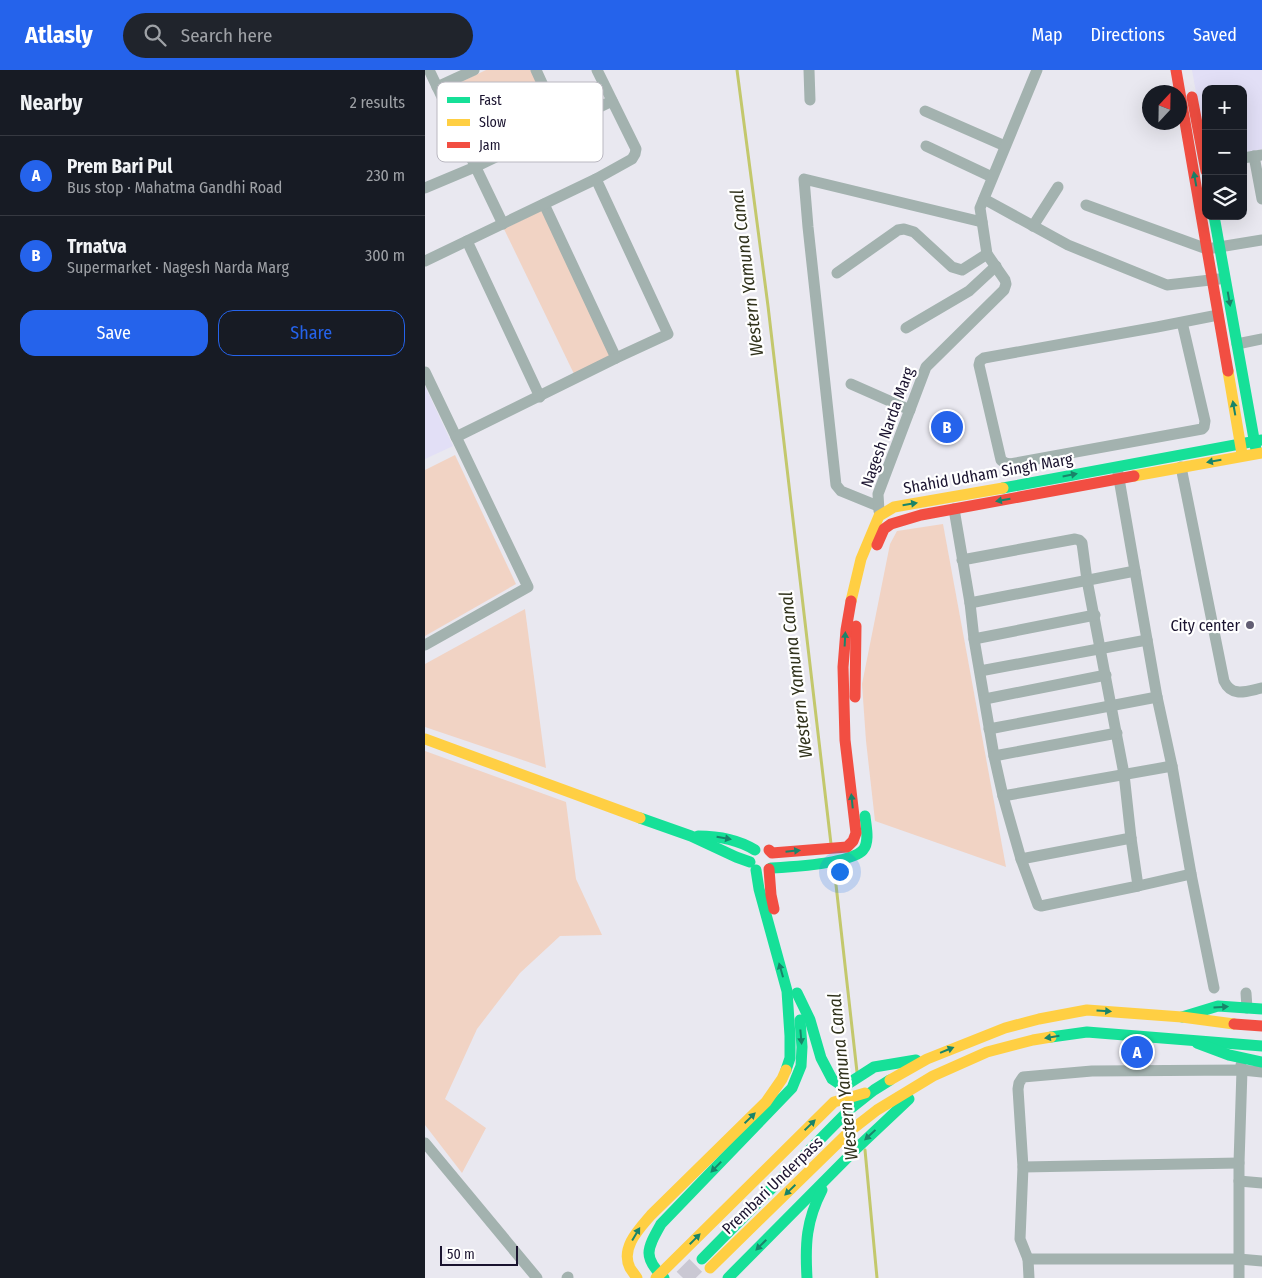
<!DOCTYPE html>
<meta charset="utf-8">
<style>
body{margin:0;font-family:"Fira Sans Condensed",sans-serif;background:#20242c;color:#f1f3f6}
.controls{position:absolute;right:15px;top:15px;display:grid;overflow:hidden;border-radius:10px;box-shadow:0 5px 20px #0002}
.controls button{width:45px;height:45px;display:grid;place-items:center;padding:0;border:0;border-bottom:1px solid #363941;background:#171b24;color:#f1f3f6;font:25px sans-serif}
.compass{position:absolute;left:717px;top:15px;width:45px;height:45px;border-radius:50%;background:#171b24;box-shadow:0 5px 20px #0002;rotate:22deg}
.scale{position:absolute;left:15px;bottom:12px;width:78px;box-sizing:border-box;padding-left:5px;border:2px solid #1a132f;border-top:0;font-size:14px;line-height:18px;white-space:nowrap;color:#1a132f;-webkit-text-stroke:4px #fff;paint-order:stroke}
.you{position:absolute;left:414px;top:801px;width:18px;height:18px;margin:-12px;border:4px solid #fff;border-radius:50%;background:#1a73e8;box-shadow:0 0 0 8px #1a73e833}
.badge{display:grid;place-items:center;width:32px;height:32px;border-radius:50%;background:#2563eb;color:#fff;font-size:16px;font-weight:700}
.pin{position:absolute;translate:-50% -50%;border:2px solid #fff;box-shadow:0 1px 5px #0006}
.list{margin:0;padding:0;list-style:none}
h2{display:flex;justify-content:space-between;align-items:center;height:65px;margin:0;padding:0 20px;font-size:21px}
h2 small{font-size:16px;font-weight:400;color:#9ea1a6}
.list li{display:grid;grid-template-columns:32px 1fr auto;gap:15px;align-items:center;box-sizing:border-box;height:80px;padding:0 20px;border-top:1px solid #363941}
.list b{display:block;font-size:19px;white-space:nowrap}
.list p{margin:0;font-size:16px;white-space:nowrap;color:#9ea1a6}
.list em{font-size:16px;font-style:normal;color:#9ea1a6}
.actions{display:flex;gap:10px;padding:15px 20px}
.actions a{flex:1;padding:11px 0;border:1px solid #2563eb;border-radius:15px;text-align:center;font-size:18px;color:#2563eb}
.actions .main{background:#2563eb;color:#fff}
.icon{flex:none;width:28px;height:28px;fill:none;stroke:currentColor;stroke-width:2;stroke-linecap:round;stroke-linejoin:round}
.map{position:relative;flex:none;width:837px;height:1208px;overflow:hidden}
header{display:flex;align-items:center;gap:30px;box-sizing:border-box;height:70px;padding:0 25px;background:#2563eb;color:#fff}
header strong{font-size:24px}
nav{display:flex;gap:28px;margin-inline-start:auto;font-size:18px}
.search{width:350px;height:45px;background:#20242c;display:flex;align-items:center;gap:12px;box-sizing:border-box;padding:0 18px;border-radius:28px;color:#9ea1a6;font-size:19px}
main{display:flex}
aside{flex:1;background:#171b24}
.map>svg:first-child{display:block}
.built{fill:#e2dff6}
.green{fill:#f1d3c4}
.lines{fill:none;stroke-linecap:round;stroke-linejoin:round}
.stream{stroke:#c3c86c;stroke-width:3}
.primary-tunnel{stroke:#cac8d3;stroke-width:18;stroke-dasharray:18 9;stroke-linecap:butt}
.street{stroke:#a3b2af;stroke-width:11}
.fast{stroke:#16e098;stroke-width:11}
.slow{stroke:#ffcf43;stroke-width:11}
.jam{stroke:#f24e42;stroke-width:11}
.jam-bridge{stroke:#f24e42;stroke-width:11}
.oneway{fill:#188469}
.poi-dot{fill:#625e73;stroke:#fff;stroke-width:2}
.labels{text-anchor:middle;stroke-width:4.5;stroke-linejoin:round;paint-order:stroke}
.street-label{font-size:16px;fill:#1a132f;stroke:#fff}
.poi-label{font-size:16px;fill:#1a132f;stroke:#fff;text-anchor:end}
.water-label{font-size:18px;font-style:italic;fill:#30321c;stroke:#fff}
.key{fill:#fff;stroke:#bab8c1;stroke-width:1}
.key-label{font-size:14px;fill:#1a132f}
</style>
<header>
<strong>Atlasly</strong>
<div class="search"><svg class="icon" aria-label="search" viewBox="0 0 24 24"><circle cx="10" cy="10" r="6"/><path d="M15 15l6 6"/></svg>Search here</div>
<nav><a>Map</a><a>Directions</a><a>Saved</a></nav>
</header>
<main>
<aside>
<h2>Nearby<small>2 results</small></h2>
<ul class="list">
<li><span class="badge">A</span><div><b>Prem Bari Pul</b><p>Bus stop · Mahatma Gandhi Road</p></div><em>230 m</em></li>
<li><span class="badge">B</span><div><b>Trnatva</b><p>Supermarket · Nagesh Narda Marg</p></div><em>300 m</em></li>
</ul>
<div class="actions"><a class="main">Save</a><a>Share</a></div>
</aside>
<div class="map">
<svg width="837" height="1208" viewBox="0 0 837 1208">
<rect width="100%" height="100%" fill="#e9e8f0"/>
<g class="built">
<path d="M 767,0 L 837,0 L 837,79 L 818,83 L 818,19 L 781,19 L 781,79 Z"/>
<path d="M 0,316 L 28,376 L 0,389 Z"/>
</g>
<g class="green">
<path d="M 61,0 L 106,0 L 131,52 L 52,89 L 19,20 Z"/>
<path d="M 117,140 L 188,288 L 150,306 L 79,159 Z"/>
<path d="M 30,385 L 91,514 L 0,566 L 0,400 Z"/>
<path d="M 518,454 L 581,797 L 450,751 L 441,671 L 437,614 L 465,474 L 472,461 Z"/>
<path d="M 100,539 L 121,698 L 0,657 L 0,594 Z"/>
<path d="M 0,681 L 141,732 L 151,809 L 177,865 L 135,866 L 95,903 L 52,959 L 20,1029 L 61,1058 L 37,1103 L 0,1055 Z"/>
</g>
<g class="lines">
<g class="stream">
<path d="M 312,0 L 343,236 L 406,774"/>
<path d="M 409,797 L 432,1002"/>
<path d="M 440,1080 L 452,1208"/>
</g>
<path class="primary-tunnel" d="M 258,1208 L 277,1189"/>
<g class="street">
<path d="M 4,0 L 78,154"/>
<path d="M 111,0 L 136,55"/>
<path d="M 384,0 L 385,30"/>
<path d="M 12,17 L 49,0"/>
<path d="M 500,41 L 580,76"/>
<path d="M 501,76 L 567,107"/>
<path d="M 829,86 L 837,129"/>
<path d="M 818,88 L 837,85"/>
<path d="M 0,118 L 50,97 L 187,31"/>
<path d="M 559,129 L 643,175 L 742,215 L 794,209"/>
<path d="M 119,134 L 191,288 L 243,264 L 171,109"/>
<path d="M 661,135 L 782,179 L 837,170"/>
<path d="M 608,156 L 633,117"/>
<path d="M 42,171 L 115,327"/>
<path d="M 0,191 L 171,109 L 207,89 L 210,84 L 211,79 L 172,0"/>
<path d="M 412,203 L 473,160 L 479,159 L 489,162 L 527,197 L 537,200 L 562,184"/>
<path d="M 757,252 L 780,351 L 779,357 L 777,359 L 585,394 L 580,393 L 576,390 L 554,295 L 555,291 L 559,288 L 732,257 L 793,245"/>
<path d="M 481,258 L 544,221 L 571,196"/>
<path d="M 812,274 L 837,269"/>
<path d="M 0,302 L 103,517 L 0,575"/>
<path d="M 426,314 L 485,340"/>
<path d="M 31,367 L 191,288"/>
<path d="M 756,397 L 799,611 C 807,628 822,621 837,618"/>
<path d="M 693,403 L 732,627 L 747,696 L 766,804 L 789,918"/>
<path d="M 453,436 L 416,421 L 411,415 L 383,157 L 379,109 L 557,152"/>
<path d="M 529,439 L 545,533 L 549,569 L 569,686 L 578,726 L 596,789 L 613,835 L 616,836 L 713,816 L 706,768 L 699,704 L 662,510 L 657,473 L 654,470 L 650,469 L 537,490"/>
<path d="M 454,441 L 453,424 L 501,297 L 579,220 L 581,214 L 580,210 L 562,184 L 555,138 L 612,0"/>
<path d="M 545,533 L 710,501"/>
<path d="M 549,569 L 670,545"/>
<path d="M 555,601 L 722,570"/>
<path d="M 560,629 L 681,605"/>
<path d="M 564,659 L 732,627"/>
<path d="M 569,686 L 692,663"/>
<path d="M 578,726 L 747,696"/>
<path d="M 596,789 L 706,768"/>
<path d="M 713,816 L 766,804"/>
<path d="M 821,923 L 822,938"/>
<path d="M 0,1073 L 112,1208"/>
<path d="M 814,1093 L 598,1097 L 593,1019 L 594,1013 L 598,1007 L 667,1001 L 817,1000 L 837,1002"/>
<path d="M 598,1097 L 595,1169 L 603,1189"/>
<path d="M 814,1111 L 837,1113"/>
<path d="M 142,1208 L 143,1207"/>
<path d="M 604,1208 L 603,1189 L 814,1189 L 837,1191"/>
<path d="M 814,1208 L 814,1093 L 817,1000 L 816,995"/>
</g>
<g class="fast">
<path d="M 789,146 L 831,380"/>
<path d="M 578,418 L 837,370"/>
<path d="M 215,748 L 266,766 L 311,787 L 325,792"/>
<path d="M 273,766 C 294,766 312,769 330,780"/>
<path d="M 346,798 C 365,797 425,794 438,780 C 445,772 441,756 440,746"/>
<path d="M 331,800 L 334,819 L 362,921 L 365,966 L 365,988 L 361,1000"/>
<path d="M 372,923 L 385,950 L 396,988 L 407,1009 L 413,1013 L 421,1015 L 449,997 L 491,990"/>
<path d="M 757,947 L 793,936 L 837,939"/>
<path d="M 626,967 L 662,962 L 837,976"/>
<path d="M 772,973 L 804,985 L 837,992"/>
<path d="M 277,1189 L 425,1039 L 449,1020 L 465,1010"/>
<path d="M 239,1208 C 217,1187 222,1179 236,1154 L 367,1018 L 376,996 L 377,977 L 375,950"/>
<path d="M 303,1208 L 432,1078 L 484,1029"/>
<path d="M 382,1208 C 380,1174 381,1151 397,1120"/>
</g>
<g class="slow">
<path d="M 803,301 L 817,384"/>
<path d="M 709,406 L 837,383"/>
<path d="M 426,531 L 436,489 L 454,446 L 469,437 L 578,418"/>
<path d="M 0,669 L 215,748"/>
<path d="M 465,1010 L 502,989 L 580,958 L 614,949 L 662,940 L 757,947 L 809,954"/>
<path d="M 285,1198 L 425,1061 L 452,1040 L 508,1006 L 562,982 L 608,970 L 626,967"/>
<path d="M 212,1208 C 210,1205 207,1201 205,1198 C 195,1178 214,1159 226,1145 L 341,1032 L 357,1009 L 361,1000"/>
<path d="M 231,1208 L 409,1032 L 440,1023"/>
</g>
<g class="jam">
<path d="M 751,0 L 803,301"/>
<path d="M 767,27 L 781,101"/>
<path d="M 452,475 L 459,459 L 466,454 L 496,445 L 709,406"/>
<path d="M 430,627 L 431,556"/>
<path d="M 344,780 L 347,783 L 422,777 L 428,771 L 431,763 L 420,670 L 418,597 L 421,560 L 426,531"/>
<path d="M 344,799 L 346,825 L 349,839"/>
</g>
<path class="jam-bridge" d="M 809,954 L 837,956"/>
</g>
<defs><path id="oneway-solid" d="M-6-.8H1V-3.2L6.5 0L1 3.2V.8H-6Z" transform="scale(1.25)"/></defs>
<g class="oneway">
<use href="#oneway-solid" transform="translate(770 109) rotate(-100)"/>
<use href="#oneway-solid" transform="translate(804 229) rotate(80)"/>
<use href="#oneway-solid" transform="translate(809 338) rotate(-100)"/>
<use href="#oneway-solid" transform="translate(789 391) rotate(170)"/>
<use href="#oneway-solid" transform="translate(645 405) rotate(-11)"/>
<use href="#oneway-solid" transform="translate(578 430) rotate(170)"/>
<use href="#oneway-solid" transform="translate(485 434) rotate(-9)"/>
<use href="#oneway-solid" transform="translate(420 569) rotate(-87)"/>
<use href="#oneway-solid" transform="translate(427 731) rotate(-96)"/>
<use href="#oneway-solid" transform="translate(299 768) rotate(10)"/>
<use href="#oneway-solid" transform="translate(368 781) rotate(-6)"/>
<use href="#oneway-solid" transform="translate(356 900) rotate(-106)"/>
<use href="#oneway-solid" transform="translate(796 937) rotate(-3)"/>
<use href="#oneway-solid" transform="translate(679 941) rotate(4)"/>
<use href="#oneway-solid" transform="translate(376 967) rotate(85)"/>
<use href="#oneway-solid" transform="translate(627 967) rotate(171)"/>
<use href="#oneway-solid" transform="translate(522 980) rotate(-22)"/>
<use href="#oneway-solid" transform="translate(325 1048) rotate(-44)"/>
<use href="#oneway-solid" transform="translate(385 1055) rotate(-44)"/>
<use href="#oneway-solid" transform="translate(445 1065) rotate(137)"/>
<use href="#oneway-solid" transform="translate(291 1097) rotate(134)"/>
<use href="#oneway-solid" transform="translate(365 1120) rotate(136)"/>
<use href="#oneway-solid" transform="translate(211 1164) rotate(-59)"/>
<use href="#oneway-solid" transform="translate(270 1169) rotate(-45)"/>
<use href="#oneway-solid" transform="translate(336 1175) rotate(135)"/>
</g>
<circle class="poi-dot" cx="825" cy="555" r="5"/>
<g class="labels">
<g class="street-label">
<text transform="translate(462 357) rotate(-70)" y="6">Nagesh Narda Marg</text>
<text transform="translate(563 403) rotate(-10)" y="6">Shahid Udham Singh Marg</text>
<text transform="translate(347 1115) rotate(-44)" y="6">Prembari Underpass</text>
</g>
<g class="poi-label">
<text x="815" y="561">City center</text>
</g>
<g class="water-label">
<text transform="translate(322 203) rotate(-97)" y="6">Western Yamuna Canal</text>
<text transform="translate(371 605) rotate(-97)" y="6">Western Yamuna Canal</text>
<text transform="translate(418 1007) rotate(-96)" y="6">Western Yamuna Canal</text>
</g>
</g>
<rect x="12" y="12" width="166" height="80" rx="8" class="key"/>
<rect x="22" y="27" width="23" height="6" fill="#16e098"/>
<rect x="22" y="49" width="23" height="7" fill="#ffcf43"/>
<rect x="22" y="72" width="23" height="6" fill="#f24e42"/>
<g class="key-label">
<text x="54" y="35">Fast</text>
<text x="54" y="57">Slow</text>
<text x="54" y="80">Jam</text>
</g>
</svg>
<div class="controls">
<button>+</button>
<button>−</button>
<button><svg class="icon" aria-label="layers" viewBox="0 0 24 24"><path d="M12 4l9 5-9 5-9-5zM3 14l9 5 9-5"/></svg></button>
</div>
<svg class="compass" viewBox="-18 -18 36 36"><path d="M0-13l5 13h-10z" fill="#e53935"/><path d="M0 13l5-13h-10z" fill="#9ea1a6"/></svg>
<div class="scale">50 m</div>
<div class="you"></div>
<div class="pin badge" style="left:712px;top:982px">A</div>
<div class="pin badge" style="left:522px;top:357px">B</div>
</div>
</main>
